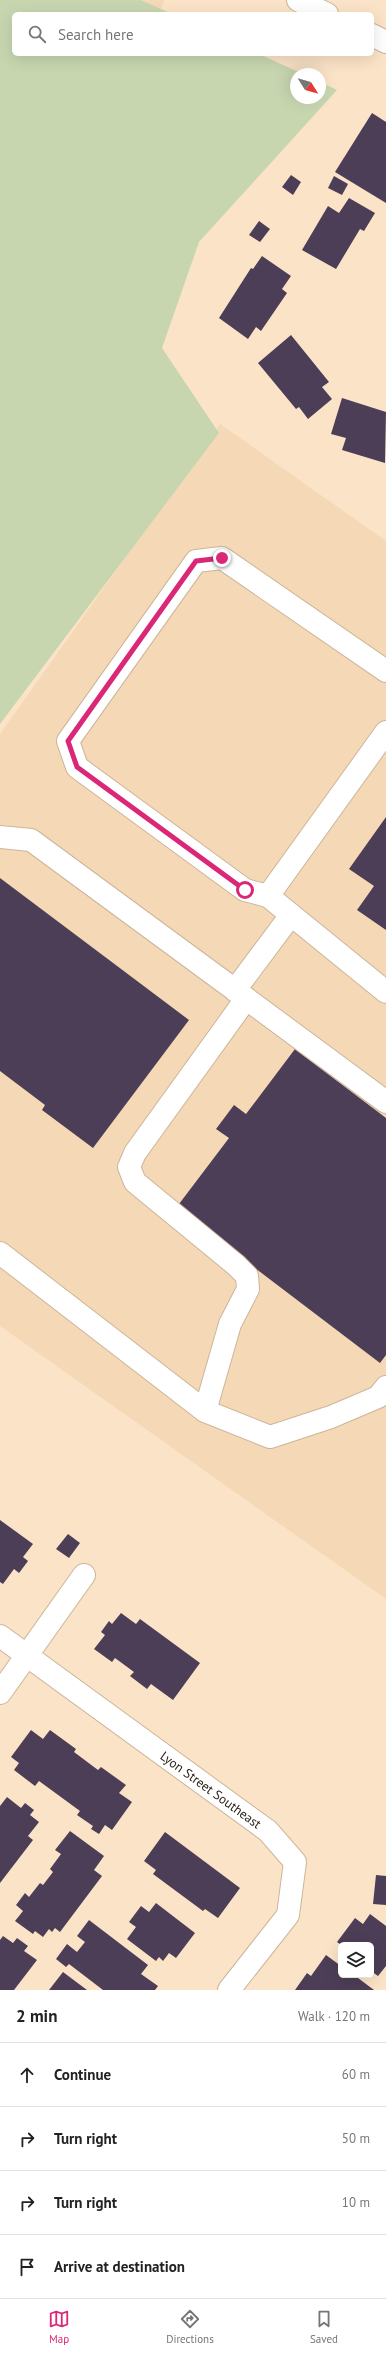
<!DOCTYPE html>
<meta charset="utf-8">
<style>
body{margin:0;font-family:"PT Sans",sans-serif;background:#f2f2f2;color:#222}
.controls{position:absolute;right:12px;bottom:12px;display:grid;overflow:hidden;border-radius:6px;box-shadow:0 4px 16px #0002}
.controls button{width:36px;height:36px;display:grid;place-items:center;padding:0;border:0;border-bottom:1px solid #e0e0e0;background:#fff;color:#222;font:20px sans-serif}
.compass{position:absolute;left:290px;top:68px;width:36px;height:36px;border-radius:50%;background:#fff;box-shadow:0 4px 16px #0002;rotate:127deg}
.stop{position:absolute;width:12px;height:12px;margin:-9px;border:3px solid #db2777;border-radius:50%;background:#fff}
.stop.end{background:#db2777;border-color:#fff;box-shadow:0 1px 4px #0008}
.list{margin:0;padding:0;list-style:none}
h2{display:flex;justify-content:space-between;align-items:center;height:52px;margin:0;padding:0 16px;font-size:17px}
h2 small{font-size:13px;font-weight:400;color:#767676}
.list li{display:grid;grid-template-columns:26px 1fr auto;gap:12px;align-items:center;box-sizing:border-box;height:64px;padding:0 16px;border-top:1px solid #e0e0e0}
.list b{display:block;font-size:15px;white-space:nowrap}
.list em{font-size:13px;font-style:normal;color:#767676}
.icon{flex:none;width:22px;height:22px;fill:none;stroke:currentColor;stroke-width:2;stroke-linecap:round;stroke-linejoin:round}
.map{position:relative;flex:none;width:386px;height:1990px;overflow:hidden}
.search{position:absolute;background:#fff;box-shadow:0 4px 16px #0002;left:12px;right:12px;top:12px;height:44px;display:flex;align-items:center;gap:10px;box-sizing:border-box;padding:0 14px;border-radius:6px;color:#767676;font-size:15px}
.sheet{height:308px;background:#fff}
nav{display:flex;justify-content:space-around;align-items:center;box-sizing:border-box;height:56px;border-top:1px solid #e0e0e0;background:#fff;font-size:11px;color:#767676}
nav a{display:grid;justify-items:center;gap:2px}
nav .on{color:#db2777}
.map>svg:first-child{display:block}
.built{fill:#f5d9b6}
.green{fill:#c8d6b0}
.building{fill:#4d3e57}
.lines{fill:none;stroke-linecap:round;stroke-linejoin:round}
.minor-casing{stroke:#ccb59a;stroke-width:24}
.minor{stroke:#fff;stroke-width:22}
.route{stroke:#db2777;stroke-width:5}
.labels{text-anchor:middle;stroke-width:4;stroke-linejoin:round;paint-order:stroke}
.street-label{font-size:13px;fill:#2d241a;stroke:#fdf3e8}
</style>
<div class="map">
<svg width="386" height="1990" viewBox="0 0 386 1990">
<rect width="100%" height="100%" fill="#fbe3c7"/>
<g class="built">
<path d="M 128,0 L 165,0 L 158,14 Z"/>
<path d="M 220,424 L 386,541 L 386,1599 L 0,1326 L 0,734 Z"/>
</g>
<path class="green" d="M 0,0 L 141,0 L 172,14 L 14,14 L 14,54 L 259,54 L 303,74 L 296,74 L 296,98 L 320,98 L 320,82 L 337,90 L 199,242 L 162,348 L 219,433 L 0,724 Z"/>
<g class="building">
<path d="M 372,113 L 386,122 L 386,203 L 335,172 Z"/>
<path d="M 291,175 L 301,182 L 293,195 L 282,187 Z"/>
<path d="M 334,176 L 348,184 L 342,195 L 328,188 Z"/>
<path d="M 349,198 L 375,213 L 364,231 L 360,229 L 336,269 L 302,250 L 328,206 L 339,213 Z"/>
<path d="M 259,221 L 270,229 L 260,242 L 249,235 Z"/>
<path d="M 262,256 L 291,276 L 282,289 L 287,293 L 261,331 L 256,327 L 248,339 L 219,318 L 251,268 L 253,269 Z"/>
<path d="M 291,335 L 329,382 L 322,387 L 332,399 L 308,419 L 299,407 L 296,409 L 258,363 Z"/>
<path d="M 342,398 L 386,412 L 385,463 L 342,450 L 346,438 L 331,434 Z"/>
<path d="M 386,817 L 386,930 L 357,910 L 374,886 L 349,869 Z"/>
<path d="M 0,878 L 189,1020 L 93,1148 L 42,1110 L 45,1105 L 0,1071 Z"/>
<path d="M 295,1049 L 386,1118 L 386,1355 L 380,1363 L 176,1208 L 229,1138 L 216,1129 L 234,1105 L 246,1114 Z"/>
<path d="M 0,1520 L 33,1544 L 23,1557 L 28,1561 L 19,1573 L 14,1569 L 3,1584 L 0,1582 Z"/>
<path d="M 68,1534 L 80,1543 L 69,1558 L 56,1549 Z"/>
<path d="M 121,1613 L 136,1624 L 140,1619 L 200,1663 L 173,1700 L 151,1684 L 147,1689 L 130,1676 L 134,1672 L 115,1658 L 112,1662 L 94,1649 L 105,1635 L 101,1632 L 109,1621 L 112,1624 Z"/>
<path d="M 31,1730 L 43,1739 L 50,1730 L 76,1749 L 74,1752 L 98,1770 L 101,1767 L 126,1785 L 119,1793 L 132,1802 L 112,1830 L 105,1825 L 99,1834 L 91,1829 L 93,1826 L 77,1815 L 80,1811 L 39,1781 L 35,1786 L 14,1770 L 19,1763 L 11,1757 Z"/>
<path d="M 7,1797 L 21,1808 L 25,1803 L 34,1810 L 30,1815 L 39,1822 L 28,1836 L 33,1840 L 0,1883 L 0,1806 Z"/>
<path d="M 70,1831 L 104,1856 L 94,1870 L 102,1876 L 60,1932 L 55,1928 L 52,1932 L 49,1929 L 43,1937 L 35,1931 L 33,1934 L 15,1921 L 23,1911 L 16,1905 L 25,1893 L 29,1897 L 40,1883 L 43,1885 L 53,1872 L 50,1869 L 61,1854 L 55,1850 Z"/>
<path d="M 165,1832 L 240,1888 L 218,1918 L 205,1909 L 203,1911 L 153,1874 L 156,1870 L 144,1861 Z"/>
<path d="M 376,1875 L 386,1876 L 386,1905 L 373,1904 Z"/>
<path d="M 156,1903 L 195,1933 L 176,1958 L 169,1953 L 163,1961 L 159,1957 L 156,1961 L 127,1939 L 136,1927 L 129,1922 L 141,1906 L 149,1912 Z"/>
<path d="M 370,1914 L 386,1926 L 386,1966 L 378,1976 L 371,1971 L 371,1945 L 341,1945 L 337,1942 L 355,1918 L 363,1924 Z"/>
<path d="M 89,1920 L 148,1965 L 141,1974 L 158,1986 L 155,1990 L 103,1990 L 69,1964 L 66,1967 L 56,1959 L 67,1944 L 77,1952 L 85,1942 L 77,1936 Z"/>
<path d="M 3,1936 L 13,1943 L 17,1938 L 28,1946 L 24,1951 L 37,1960 L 14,1990 L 0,1990 L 0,1940 Z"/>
<path d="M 326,1955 L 341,1966 L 341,1975 L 354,1975 L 374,1990 L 295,1990 L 307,1973 L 311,1976 Z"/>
<path d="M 63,1972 L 87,1990 L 49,1990 Z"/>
</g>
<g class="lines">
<defs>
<g id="minor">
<path d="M 298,0 L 327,14"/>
<path d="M 372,35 L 386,42"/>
<path d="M 386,732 L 268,896 L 386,992"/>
<path d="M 0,837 L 31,840 L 235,990 L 291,915"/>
<path d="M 268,896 L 245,890 L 77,767 L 68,741 L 196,561 L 222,558 L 386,671"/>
<path d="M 236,991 L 386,1102"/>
<path d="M 0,1253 L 205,1411 L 270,1437 L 331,1417 L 378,1397 L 386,1387"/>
<path d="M 205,1411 L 230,1324 L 248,1289 L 247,1276 L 236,1265 L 135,1182 L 129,1167 L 135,1153 L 246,999"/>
<path id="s1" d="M 0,1636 L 268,1831 L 295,1862 L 288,1915 L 229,1990"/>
<path d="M 0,1693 L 84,1575"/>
</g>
</defs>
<use href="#minor" class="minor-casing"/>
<use href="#minor" class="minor"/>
</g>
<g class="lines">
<path class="route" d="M 222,558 L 196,561 L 68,741 L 77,767 L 245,890"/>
</g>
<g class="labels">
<g class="street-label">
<text dy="5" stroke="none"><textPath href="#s1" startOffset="261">Lyon Street Southeast</textPath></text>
</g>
</g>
</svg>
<div class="controls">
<button><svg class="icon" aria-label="layers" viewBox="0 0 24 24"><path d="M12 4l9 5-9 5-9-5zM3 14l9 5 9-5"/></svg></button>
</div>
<svg class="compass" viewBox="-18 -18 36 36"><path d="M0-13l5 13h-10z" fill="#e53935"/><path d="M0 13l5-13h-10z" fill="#767676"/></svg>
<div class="stop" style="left:245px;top:890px"></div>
<div class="stop end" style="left:222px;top:558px"></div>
<div class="search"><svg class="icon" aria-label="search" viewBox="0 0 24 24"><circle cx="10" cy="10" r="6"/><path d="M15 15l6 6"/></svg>Search here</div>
</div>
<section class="sheet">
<h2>2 min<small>Walk · 120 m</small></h2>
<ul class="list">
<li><svg class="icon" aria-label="ahead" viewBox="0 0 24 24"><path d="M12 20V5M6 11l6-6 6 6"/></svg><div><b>Continue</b></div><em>60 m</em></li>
<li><svg class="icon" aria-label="right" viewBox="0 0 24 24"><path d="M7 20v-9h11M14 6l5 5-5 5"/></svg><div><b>Turn right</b></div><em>50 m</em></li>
<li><svg class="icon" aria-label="right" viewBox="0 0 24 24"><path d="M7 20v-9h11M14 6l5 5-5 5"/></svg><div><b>Turn right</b></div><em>10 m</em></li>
<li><svg class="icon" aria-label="arrive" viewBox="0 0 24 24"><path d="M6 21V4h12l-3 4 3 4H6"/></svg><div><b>Arrive at destination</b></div></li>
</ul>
</section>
<nav>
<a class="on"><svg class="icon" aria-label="map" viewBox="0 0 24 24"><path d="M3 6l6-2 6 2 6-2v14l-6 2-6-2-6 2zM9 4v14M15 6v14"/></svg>Map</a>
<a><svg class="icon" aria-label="directions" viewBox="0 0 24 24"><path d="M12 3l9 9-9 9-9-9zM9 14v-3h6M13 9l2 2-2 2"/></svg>Directions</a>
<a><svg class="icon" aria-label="saved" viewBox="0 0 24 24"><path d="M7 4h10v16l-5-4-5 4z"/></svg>Saved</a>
</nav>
